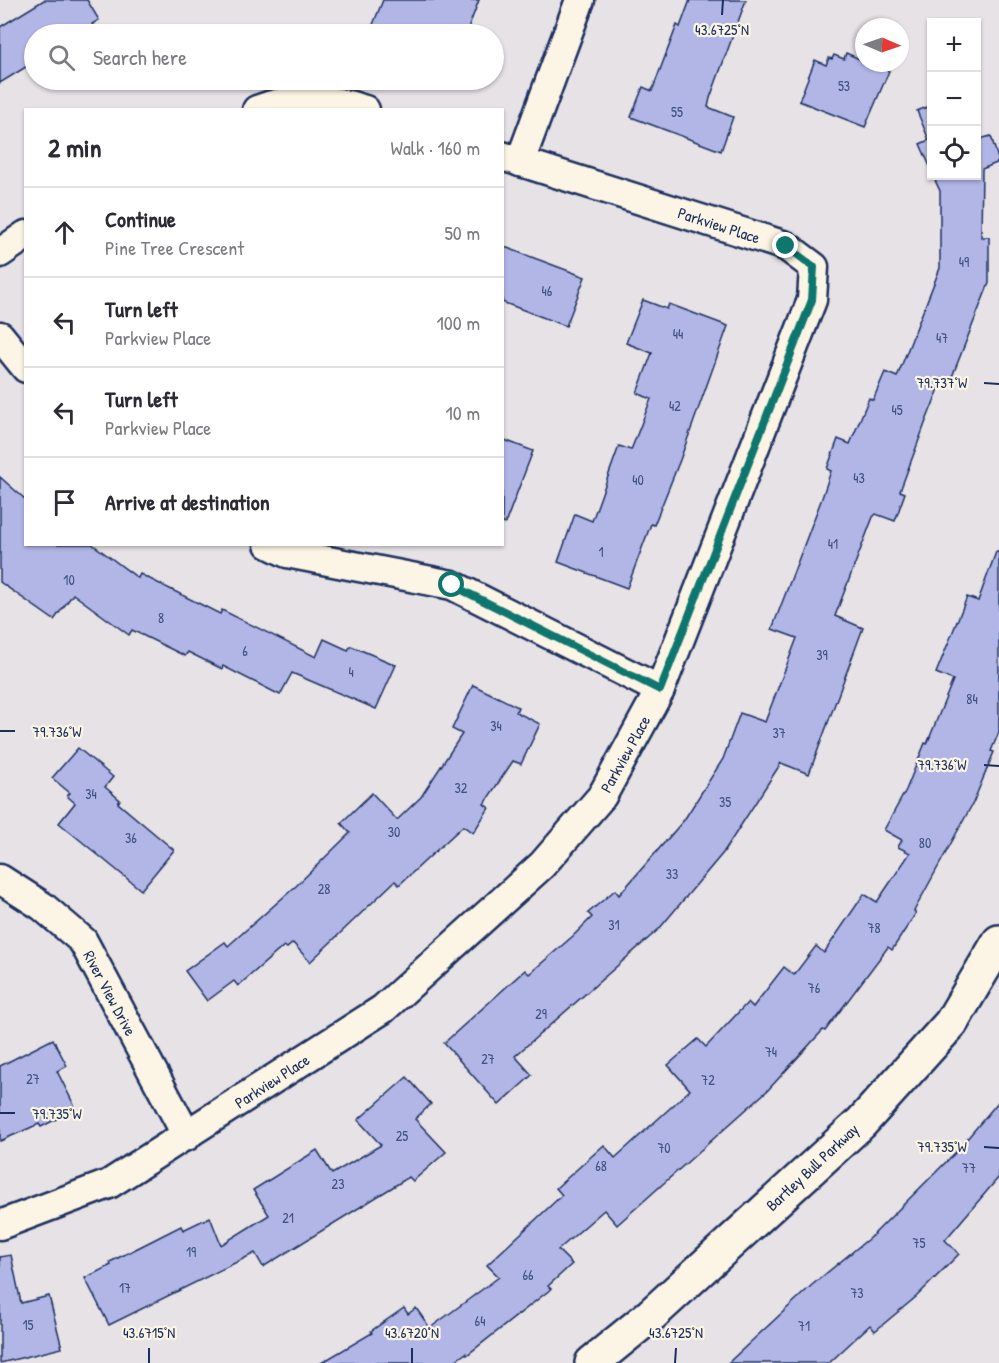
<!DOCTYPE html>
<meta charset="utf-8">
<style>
body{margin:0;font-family:"Patrick Hand",sans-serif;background:#f2f2f3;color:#2b2b33}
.controls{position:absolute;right:18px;top:18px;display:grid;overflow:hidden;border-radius:0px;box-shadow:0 2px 4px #0004}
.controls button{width:54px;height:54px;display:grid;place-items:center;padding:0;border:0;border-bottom:2px solid #e1e1e2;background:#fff;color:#2b2b33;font:30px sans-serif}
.compass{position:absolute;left:855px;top:18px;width:54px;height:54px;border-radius:50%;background:#fff;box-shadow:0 2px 4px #0004;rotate:92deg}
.stop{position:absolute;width:18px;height:18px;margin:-14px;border:4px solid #0f766e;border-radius:50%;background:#fff}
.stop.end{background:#0f766e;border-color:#fff;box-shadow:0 2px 6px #0008}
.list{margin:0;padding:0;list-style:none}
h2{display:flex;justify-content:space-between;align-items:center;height:78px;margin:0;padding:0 24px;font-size:26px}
h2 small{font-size:20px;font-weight:400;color:#7c7c81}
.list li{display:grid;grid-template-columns:39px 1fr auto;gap:18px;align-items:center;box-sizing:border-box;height:90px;padding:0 24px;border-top:2px solid #e1e1e2}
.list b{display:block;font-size:22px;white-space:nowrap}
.list p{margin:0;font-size:20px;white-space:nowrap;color:#7c7c81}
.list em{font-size:20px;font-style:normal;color:#7c7c81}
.icon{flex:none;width:33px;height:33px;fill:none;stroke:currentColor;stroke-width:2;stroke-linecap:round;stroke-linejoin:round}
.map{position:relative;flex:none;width:999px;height:1363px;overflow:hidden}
.search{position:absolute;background:#fff;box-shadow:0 2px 4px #0004;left:24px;top:24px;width:480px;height:66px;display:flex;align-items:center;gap:15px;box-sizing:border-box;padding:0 21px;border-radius:33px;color:#7c7c81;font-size:22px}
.panel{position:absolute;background:#fff;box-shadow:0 2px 4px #0004;left:24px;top:108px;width:480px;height:438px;border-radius:0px}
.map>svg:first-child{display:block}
.building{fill:#b1b6e7;stroke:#1b2f5e;stroke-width:1.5}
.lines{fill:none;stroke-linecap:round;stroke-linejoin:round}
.minor-casing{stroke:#1b2f5e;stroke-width:33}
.tertiary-casing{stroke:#1b2f5e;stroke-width:38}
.minor{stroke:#fcf5e5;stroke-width:28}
.tertiary{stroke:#fcf5e5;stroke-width:33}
.route{stroke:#0f766e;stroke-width:8}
.ticks{fill:none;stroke:#1b2f5e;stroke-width:2}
.labels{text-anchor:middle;stroke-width:4.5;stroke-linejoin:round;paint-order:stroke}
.number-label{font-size:14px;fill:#405180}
.street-label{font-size:16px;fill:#1b2f5e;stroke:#fcf5e5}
.ticks-label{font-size:15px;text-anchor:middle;fill:#1b2f5e;stroke:#fcf5e5;stroke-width:4.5;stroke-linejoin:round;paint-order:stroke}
</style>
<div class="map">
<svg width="999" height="1363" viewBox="0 0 999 1363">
<rect width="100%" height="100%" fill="#e6e2e6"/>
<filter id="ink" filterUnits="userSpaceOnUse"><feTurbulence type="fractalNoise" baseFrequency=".0167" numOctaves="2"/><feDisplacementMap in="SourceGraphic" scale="12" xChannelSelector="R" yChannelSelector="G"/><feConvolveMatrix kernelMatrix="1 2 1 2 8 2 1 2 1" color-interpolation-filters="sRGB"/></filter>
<g filter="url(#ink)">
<g class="building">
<path d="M 44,0 L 87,0 L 99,20 L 92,24 L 99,34 L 34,34 L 34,62 L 0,83 L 0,27 Z"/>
<path d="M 383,0 L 479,0 L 466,34 L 390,34 L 372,27 Z"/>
<path d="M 690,0 L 746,0 L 710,98 L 708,107 L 733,117 L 721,151 L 631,117 L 643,87 L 652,91 L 677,25 L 680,27 Z"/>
<path d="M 846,53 L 864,61 L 864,63 L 889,71 L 865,127 L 799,101 L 815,60 L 826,65 L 829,58 L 832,59 L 834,55 L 844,59 Z"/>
<path d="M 932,105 L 932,171 L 920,144 L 929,140 L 917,111 Z"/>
<path d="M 991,136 L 999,162 L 982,169 L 981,237 L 989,237 L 989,283 L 950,382 L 943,379 L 926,421 L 900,491 L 905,493 L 895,521 L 876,514 L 873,517 L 835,616 L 863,628 L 809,774 L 781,763 L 723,853 L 659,929 L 515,1056 L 532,1075 L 499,1105 L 444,1043 L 525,970 L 529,974 L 573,936 L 592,917 L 588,913 L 615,890 L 619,895 L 684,820 L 723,759 L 740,713 L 765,722 L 797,638 L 772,629 L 822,498 L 831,471 L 827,469 L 838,439 L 850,444 L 869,398 L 873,400 L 885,372 L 897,377 L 940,268 L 940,191 L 933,176 L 976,176 L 976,140 Z"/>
<path d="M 502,246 L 585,277 L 566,326 L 502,302 Z"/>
<path d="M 643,300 L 667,309 L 669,304 L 728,326 L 680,460 L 654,525 L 651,524 L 627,588 L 558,562 L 575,514 L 592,521 L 619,446 L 631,450 L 651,399 L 637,393 L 652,353 L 626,343 Z"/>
<path d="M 502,439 L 533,451 L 505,524 L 502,523 Z"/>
<path d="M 0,477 L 26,500 L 26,544 L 92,544 L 138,578 L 140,574 L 220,614 L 222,610 L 316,657 L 324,639 L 348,650 L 351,646 L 396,665 L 376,709 L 292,673 L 280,695 L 223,666 L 222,669 L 188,652 L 185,656 L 132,630 L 129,635 L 73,594 L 54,620 L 0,582 Z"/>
<path d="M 996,552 L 999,552 L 999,732 L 991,751 L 994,752 L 973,803 L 914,911 L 916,913 L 892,950 L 888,947 L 825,1031 L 823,1030 L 768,1090 L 617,1225 L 604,1210 L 558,1250 L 572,1264 L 548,1286 L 551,1289 L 467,1355 L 466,1353 L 452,1363 L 321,1363 L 372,1333 L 371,1331 L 404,1308 L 408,1314 L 416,1308 L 430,1328 L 499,1277 L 487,1265 L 562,1195 L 556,1188 L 604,1145 L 615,1158 L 690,1090 L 668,1065 L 698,1039 L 706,1047 L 748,1002 L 753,1007 L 784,967 L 794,975 L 816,946 L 824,953 L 864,894 L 877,902 L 910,853 L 898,847 L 902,840 L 884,830 L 906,790 L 925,743 L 927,744 L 953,680 L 936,673 L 967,597 L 978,601 Z"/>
<path d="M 473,685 L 518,707 L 516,712 L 540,724 L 521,764 L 513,761 L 484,804 L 489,808 L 473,833 L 463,826 L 399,885 L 395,881 L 310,962 L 293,943 L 287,948 L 284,946 L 238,986 L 234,981 L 207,1001 L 185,971 L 225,942 L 228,946 L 296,886 L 350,833 L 341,823 L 372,793 L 397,820 L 421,797 L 462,734 L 452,729 Z"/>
<path d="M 78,748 L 113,777 L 105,787 L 120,800 L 118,803 L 174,850 L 141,890 L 59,823 L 75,803 L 67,796 L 70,793 L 52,778 Z"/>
<path d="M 53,1039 L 67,1066 L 57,1071 L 76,1109 L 41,1127 L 39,1124 L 0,1141 L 0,1066 Z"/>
<path d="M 407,1077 L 431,1104 L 415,1119 L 446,1152 L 413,1181 L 409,1177 L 263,1267 L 255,1253 L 109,1325 L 85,1278 L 111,1265 L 110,1262 L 181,1226 L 183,1230 L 210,1217 L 221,1245 L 269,1215 L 253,1190 L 317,1150 L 332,1174 L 381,1145 L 358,1120 Z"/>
<path d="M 999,1101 L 999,1177 L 945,1240 L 959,1254 L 916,1297 L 875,1331 L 870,1325 L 829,1363 L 728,1363 L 812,1285 L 873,1235 L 955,1153 Z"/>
<path d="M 11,1255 L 21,1303 L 49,1296 L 62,1348 L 0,1363 L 0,1257 Z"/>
</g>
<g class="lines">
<defs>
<g id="minor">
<path d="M 257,110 C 291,96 331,98 365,110"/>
<path d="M 520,162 L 580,0"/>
<path d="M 0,253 L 26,235"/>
<path d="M 0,336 L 26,368"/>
<path d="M 269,544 L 287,553 L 452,585 L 660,690"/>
<path d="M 0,879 L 42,906 L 83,941 L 187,1136"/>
<path d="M 0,1225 L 109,1184 L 383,1009 L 542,865 L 602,796 L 660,690 L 812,300 L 814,267 L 786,246 L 502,156"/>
</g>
<path id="tertiary" d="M 592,1363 L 651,1315 L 861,1123 L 951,1023 L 999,942"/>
</defs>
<use href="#minor" class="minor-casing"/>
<use href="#tertiary" class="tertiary-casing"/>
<use href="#minor" class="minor"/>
<use href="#tertiary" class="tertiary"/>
</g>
</g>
<g class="lines" filter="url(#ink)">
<path class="route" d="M 452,585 L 660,690 L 812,300 L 814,267 L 786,246"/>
</g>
<path class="ticks" d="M 722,15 L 723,0M 984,383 L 999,384M 0,731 L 15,731M 984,765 L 999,766M 0,1113 L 15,1113M 984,1147 L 999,1148M 149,1363 L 149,1348M 412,1363 L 412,1348M 675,1363 L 676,1348"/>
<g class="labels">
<g class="number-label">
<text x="844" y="91">53</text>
<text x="677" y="117">55</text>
<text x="964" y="267">49</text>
<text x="547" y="296">46</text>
<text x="678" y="339">44</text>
<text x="942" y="343">47</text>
<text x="675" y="411">42</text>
<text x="897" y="415">45</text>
<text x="859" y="483">43</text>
<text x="638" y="485">40</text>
<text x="833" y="549">41</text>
<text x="601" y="557">1</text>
<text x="69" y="585">10</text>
<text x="161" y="623">8</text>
<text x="245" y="656">6</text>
<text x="822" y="660">39</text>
<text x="351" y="677">4</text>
<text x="972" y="704">84</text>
<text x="496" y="731">34</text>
<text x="779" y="738">37</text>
<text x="461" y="793">32</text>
<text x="91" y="799">34</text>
<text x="725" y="807">35</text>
<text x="394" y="837">30</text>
<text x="131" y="843">36</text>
<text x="925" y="848">80</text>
<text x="672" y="879">33</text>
<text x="324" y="894">28</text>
<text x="614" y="930">31</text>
<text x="874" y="933">78</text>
<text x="814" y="993">76</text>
<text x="541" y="1019">29</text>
<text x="771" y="1057">74</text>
<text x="488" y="1064">27</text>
<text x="33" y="1084">27</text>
<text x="708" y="1085">72</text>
<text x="402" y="1141">25</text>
<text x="664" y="1153">70</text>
<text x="601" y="1171">68</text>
<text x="969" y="1173">77</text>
<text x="338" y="1189">23</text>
<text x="288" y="1223">21</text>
<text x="919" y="1248">75</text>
<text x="191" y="1257">19</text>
<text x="528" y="1280">66</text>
<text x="125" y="1293">17</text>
<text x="857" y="1298">73</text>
<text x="480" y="1326">64</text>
<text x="28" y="1330">15</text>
<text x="804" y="1331">71</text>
</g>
<g class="street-label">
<text transform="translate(719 225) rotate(18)" y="6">Parkview Place</text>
<text transform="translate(625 754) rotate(-61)" y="6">Parkview Place</text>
<text transform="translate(110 993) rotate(62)" y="6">River View Drive</text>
<text transform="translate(272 1081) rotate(-33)" y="6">Parkview Place</text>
<text transform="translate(812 1167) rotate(-43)" y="6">Bartley Bull Parkway</text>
</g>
</g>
<g class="ticks-label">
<text x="722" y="35">43.6725°N</text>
<text x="942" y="388">79.737°W</text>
<text x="57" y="737">79.736°W</text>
<text x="942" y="770">79.736°W</text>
<text x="57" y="1119">79.735°W</text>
<text x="942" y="1152">79.735°W</text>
<text x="149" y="1338">43.6715°N</text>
<text x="412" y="1338">43.6720°N</text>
<text x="676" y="1338">43.6725°N</text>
</g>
</svg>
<div class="controls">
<button>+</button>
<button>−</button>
<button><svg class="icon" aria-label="locate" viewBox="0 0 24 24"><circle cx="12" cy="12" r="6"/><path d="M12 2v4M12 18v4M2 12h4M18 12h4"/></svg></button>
</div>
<svg class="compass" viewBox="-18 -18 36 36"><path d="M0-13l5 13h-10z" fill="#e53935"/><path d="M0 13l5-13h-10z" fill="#7c7c81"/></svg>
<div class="stop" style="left:452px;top:585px"></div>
<div class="stop end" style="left:786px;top:246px"></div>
<div class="search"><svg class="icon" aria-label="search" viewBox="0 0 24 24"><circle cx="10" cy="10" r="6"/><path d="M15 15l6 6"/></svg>Search here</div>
<section class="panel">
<h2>2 min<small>Walk · 160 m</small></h2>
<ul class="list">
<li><svg class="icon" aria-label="ahead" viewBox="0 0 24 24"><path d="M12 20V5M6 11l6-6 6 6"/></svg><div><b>Continue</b><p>Pine Tree Crescent</p></div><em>50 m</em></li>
<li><svg class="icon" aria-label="left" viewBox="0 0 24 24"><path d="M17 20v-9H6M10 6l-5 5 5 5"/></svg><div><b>Turn left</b><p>Parkview Place</p></div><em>100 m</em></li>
<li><svg class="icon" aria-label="left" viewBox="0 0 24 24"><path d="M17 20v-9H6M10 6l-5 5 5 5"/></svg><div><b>Turn left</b><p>Parkview Place</p></div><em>10 m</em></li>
<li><svg class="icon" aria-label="arrive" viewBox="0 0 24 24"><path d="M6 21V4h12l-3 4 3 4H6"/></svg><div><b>Arrive at destination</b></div></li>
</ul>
</section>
</div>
